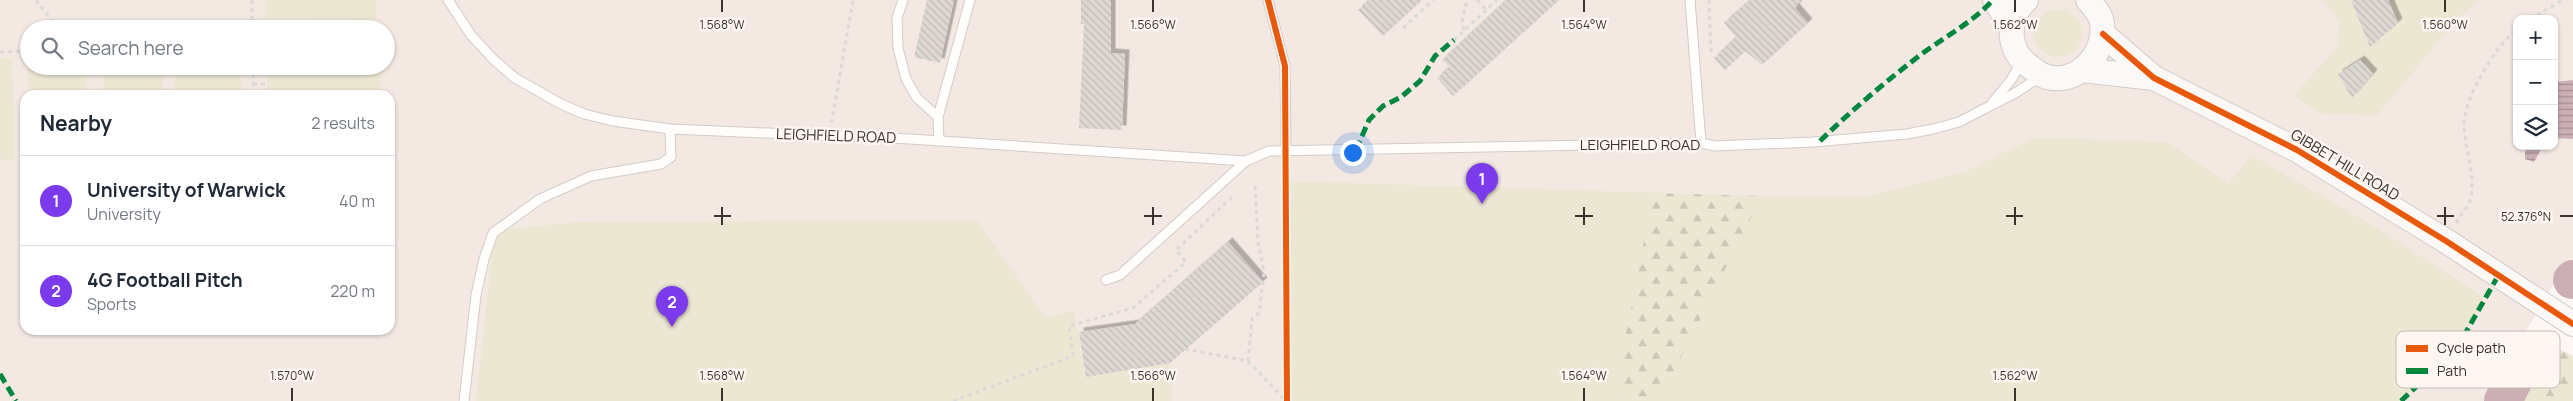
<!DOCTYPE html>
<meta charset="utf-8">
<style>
body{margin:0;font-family:Manrope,sans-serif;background:#f2f2f3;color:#1f2937}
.controls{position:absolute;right:15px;top:15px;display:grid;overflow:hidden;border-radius:10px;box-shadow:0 1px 4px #0004}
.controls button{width:45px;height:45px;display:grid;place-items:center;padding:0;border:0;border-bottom:1px solid #e0e1e3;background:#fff;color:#1f2937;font:25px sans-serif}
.you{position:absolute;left:1352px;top:152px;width:18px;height:18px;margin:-12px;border:4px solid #fff;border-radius:50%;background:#1a73e8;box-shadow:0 0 0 8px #1a73e833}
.badge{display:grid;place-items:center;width:32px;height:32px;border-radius:50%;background:#7c3aed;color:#fff;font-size:16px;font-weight:700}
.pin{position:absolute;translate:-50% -41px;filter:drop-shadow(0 1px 2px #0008)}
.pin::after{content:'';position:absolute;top:26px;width:18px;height:15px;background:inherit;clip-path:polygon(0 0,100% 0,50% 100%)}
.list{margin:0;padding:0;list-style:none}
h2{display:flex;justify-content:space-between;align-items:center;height:65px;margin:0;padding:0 20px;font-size:21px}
h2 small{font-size:16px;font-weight:400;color:#747a83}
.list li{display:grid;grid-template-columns:32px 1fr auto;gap:15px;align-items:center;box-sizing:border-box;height:90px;padding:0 20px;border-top:1px solid #e0e1e3}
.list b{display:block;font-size:19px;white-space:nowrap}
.list p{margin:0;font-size:16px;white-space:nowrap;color:#747a83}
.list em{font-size:16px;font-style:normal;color:#747a83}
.icon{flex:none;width:28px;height:28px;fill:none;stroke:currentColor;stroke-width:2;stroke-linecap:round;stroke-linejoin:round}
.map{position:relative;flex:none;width:2573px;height:401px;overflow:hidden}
.search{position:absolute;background:#fff;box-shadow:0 1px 4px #0004;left:20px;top:20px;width:375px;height:55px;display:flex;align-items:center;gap:12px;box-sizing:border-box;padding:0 18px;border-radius:28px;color:#747a83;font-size:19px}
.panel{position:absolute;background:#fff;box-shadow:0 1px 4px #0004;left:20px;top:90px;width:375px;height:245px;border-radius:15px}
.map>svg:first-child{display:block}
.built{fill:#f3e8e2;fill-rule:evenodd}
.green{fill:#ece7d3}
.forest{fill:url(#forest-firs)}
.water{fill:url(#water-rules)}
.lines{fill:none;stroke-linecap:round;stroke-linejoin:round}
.river{stroke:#cbafb5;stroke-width:38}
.building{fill:url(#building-back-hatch);filter:url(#shadow)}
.lane-casing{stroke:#d2ccc7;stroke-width:11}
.secondary-casing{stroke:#d2ccc7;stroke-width:26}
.path{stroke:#dbd9d8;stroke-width:3;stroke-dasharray:4 4;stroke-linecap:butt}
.lane{stroke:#fffefd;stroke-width:9}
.secondary{stroke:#fbf9f8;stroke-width:24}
.quiet{stroke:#00873e;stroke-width:5;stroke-dasharray:10 5;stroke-linecap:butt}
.cycleway-casing{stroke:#fff6f1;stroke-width:9}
.cycleway{stroke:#e8590c;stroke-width:6}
.ticks{fill:none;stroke:#3b332e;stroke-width:2}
.labels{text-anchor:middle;stroke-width:5;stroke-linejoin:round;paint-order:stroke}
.street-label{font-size:15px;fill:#3b332e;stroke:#fff6f1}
.key{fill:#fff6f1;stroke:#c4bcb6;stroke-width:1}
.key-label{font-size:14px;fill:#3b332e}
.ticks-label{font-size:12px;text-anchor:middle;fill:#3b332e;stroke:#fff6f1;stroke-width:5;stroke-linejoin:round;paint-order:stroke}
</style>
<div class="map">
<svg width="2573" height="401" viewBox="0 0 2573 401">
<defs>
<pattern id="forest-firs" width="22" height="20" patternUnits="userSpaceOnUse" patternTransform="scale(1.25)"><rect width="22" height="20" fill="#ece7d3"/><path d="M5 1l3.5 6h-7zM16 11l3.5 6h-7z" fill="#cbc7b5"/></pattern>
<pattern id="water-rules" width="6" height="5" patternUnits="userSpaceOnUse" patternTransform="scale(1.25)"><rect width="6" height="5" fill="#cbafb5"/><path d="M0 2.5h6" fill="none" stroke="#a68f94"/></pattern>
<pattern id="building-back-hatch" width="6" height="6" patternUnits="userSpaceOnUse" patternTransform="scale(1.25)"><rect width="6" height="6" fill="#ddd8d4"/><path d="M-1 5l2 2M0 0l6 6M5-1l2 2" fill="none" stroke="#bfbab6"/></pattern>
<filter id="shadow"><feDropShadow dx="4.5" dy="-4.5" stdDeviation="0" flood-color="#0004"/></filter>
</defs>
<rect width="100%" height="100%" fill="#fcf7f4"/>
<path class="built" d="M 0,0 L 2573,0 L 2573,263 L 2563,268 L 2485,401 L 0,401 ZM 2517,19 L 2554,19 L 2554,146 L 2517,146 ZM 29,29 L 386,29 L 386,66 L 29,66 ZM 25,95 L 390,95 L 390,330 L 25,330 Z"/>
<g class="green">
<path d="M 266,0 L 376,0 L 376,20 L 266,18 Z"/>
<path d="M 2322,0 L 2479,0 L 2456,20 L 2377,116 L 2320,113 L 2293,96 L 2337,48 L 2340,21 Z"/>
<circle cx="2058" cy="33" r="24"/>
<path d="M 0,58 L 12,58 L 15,159 L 0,160 Z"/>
<path d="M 27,59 L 29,66 L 86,66 L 87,95 L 29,95 Z"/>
<path d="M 103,66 L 162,66 L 163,95 L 104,95 Z"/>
<rect x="175" y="66" width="66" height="29"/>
<rect x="267" y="66" width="113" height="29"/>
<path d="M 2036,137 L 2168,142 L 2229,184 L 2251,155 L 2372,225 L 2484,297 L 2457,348 L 2401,401 L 1287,401 L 1286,181 L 1762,196 L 1869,196 L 1964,172 Z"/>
<path d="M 977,220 L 1045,317 L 1074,311 L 1086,377 L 1170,363 L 1172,401 L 476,401 L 494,238 L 509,229 L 577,222 Z"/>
</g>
<g class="forest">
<path d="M 1653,193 L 1762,196 L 1659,401 L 1620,401 L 1616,386 Z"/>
<path d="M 2525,333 L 2573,356 L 2573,401 L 2485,401 Z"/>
</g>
<g class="water">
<path d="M 2573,80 L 2573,139 L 2554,138 L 2554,82 Z"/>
<path d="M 2529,146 L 2543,146 L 2534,162 L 2525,159 L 2525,152 Z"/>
</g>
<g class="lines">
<g class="river">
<path d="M 2572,280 L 2573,279"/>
<path d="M 2503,401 L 2527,354"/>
</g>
</g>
<g class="building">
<path d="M 927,0 L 954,0 L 940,63 L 914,57 Z"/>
<path d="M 1081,0 L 1111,0 L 1111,53 L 1125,54 L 1122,130 L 1079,128 L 1084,24 L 1081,24 Z"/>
<path d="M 1369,0 L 1422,0 L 1383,36 L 1358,10 Z"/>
<path d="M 1506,0 L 1559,0 L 1453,96 L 1437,78 L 1450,67 L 1442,60 Z"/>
<path d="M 1750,0 L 1801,0 L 1795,8 L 1808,23 L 1762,65 L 1745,51 L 1725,70 L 1714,58 L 1736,37 L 1724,23 Z"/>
<path d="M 2351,0 L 2388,0 L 2398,23 L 2370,47 Z"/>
<path d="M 2360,60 L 2373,74 L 2352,98 L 2338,74 Z"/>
<path d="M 1228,242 L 1263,282 L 1170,363 L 1086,377 L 1079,332 L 1135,324 Z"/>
</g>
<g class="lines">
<defs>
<g id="lane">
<path d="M 448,0 L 471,35 L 494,60 L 515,78 L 561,104 L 584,114 L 613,121 L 670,129 L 910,139 L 1246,161 L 1269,151 L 1701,143 L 1715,146 L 1813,142 L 1907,134 L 1933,129 L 1959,122 L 2017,92 L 2041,76"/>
<path d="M 903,0 L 897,18 L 898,48 L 906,79 L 917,98 L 938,117"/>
<path d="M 1268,0 L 1285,66 L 1286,151"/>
<path d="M 1690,0 L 1701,143"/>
<path d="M 1992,103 L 2011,80 L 2022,61"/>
<path d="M 939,141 L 938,117 L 970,0"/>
<path d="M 1106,280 L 1120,275 L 1246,161"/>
<path d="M 464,401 L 476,295 L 484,259 L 493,233 L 540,199 L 591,176 L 661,164 L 671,157 L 670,129"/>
</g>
<g id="secondary">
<path d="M 1995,0 L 2012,28"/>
<path d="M 2026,0 C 2016,9 2010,24 2012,38 C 2014,51 2019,59 2029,66 C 2033,69 2038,73 2042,75 C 2076,90 2110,51 2101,19 C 2098,11 2093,6 2088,0"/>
<path d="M 2103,34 L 2154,78 L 2297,150 L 2446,241 L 2573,324"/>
<path d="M 2082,70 L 2154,78"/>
</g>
</defs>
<use href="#lane" class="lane-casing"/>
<use href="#secondary" class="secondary-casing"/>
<g class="path">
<path d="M 36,0 L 58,29"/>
<path d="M 252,0 L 252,29"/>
<path d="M 1477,0 L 1486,10"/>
<path d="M 1709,0 L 1711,52"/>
<path d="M 2530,19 L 2563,0"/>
<path d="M 1403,28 L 1433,0"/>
<path d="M 1464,30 L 1462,22 L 1467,0"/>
<path d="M 1454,40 L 1497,0"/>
<path d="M 0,52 L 29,51"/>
<path d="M 253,66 L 253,95"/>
<path d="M 253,84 L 267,84"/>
<path d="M 830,120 L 832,121 L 853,0"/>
<path d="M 2456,223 C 2460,215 2468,208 2470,200 C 2477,179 2464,147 2464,124 C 2464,98 2496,45 2517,29"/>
<path d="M 1185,349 L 1248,361 L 1286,401"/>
<path d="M 1248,361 L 1252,318 L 1259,313 L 1264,271 L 1258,242 L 1255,185"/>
<path d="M 953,401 L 1073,356 L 1069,326 L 1133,308 L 1186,262 L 1176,250 L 1232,197"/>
</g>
<use href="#lane" class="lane"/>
<use href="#secondary" class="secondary"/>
<g class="quiet">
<path d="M 1820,141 C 1851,111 1885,82 1919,56 C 1944,37 1972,23 1993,0"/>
<path d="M 1356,150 L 1369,120 L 1383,106 L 1401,97 L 1420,81 L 1435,56 L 1454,40"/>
<path d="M 0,374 L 16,401"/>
<path d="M 2401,401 L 2457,348 L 2498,276"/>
</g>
<defs>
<g id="cycleway">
<path d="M 1268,0 L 1285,66 L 1287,401"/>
<path d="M 2103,34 L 2154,78 L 2297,150 L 2446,241 L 2573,324"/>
</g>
</defs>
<use href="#cycleway" class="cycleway-casing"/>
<use href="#cycleway" class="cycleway"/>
</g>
<path class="ticks" d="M 722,0 L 722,12M 1153,0 L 1153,12M 1584,0 L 1584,12M 2015,0 L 2015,12M 2445,0 L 2445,12M 722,207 L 722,225M 1153,207 L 1153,225M 1584,207 L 1584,225M 2015,207 L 2015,225M 2445,207 L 2445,225M 714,216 L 731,216M 1144,216 L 1162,216M 1575,216 L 1593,216M 2006,216 L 2023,216M 2437,216 L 2454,216M 2560,216 L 2573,216M 292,388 L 292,401M 722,388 L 722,401M 1153,388 L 1153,401M 1584,388 L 1584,401M 2015,388 L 2015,401"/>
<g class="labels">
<g class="street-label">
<text transform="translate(836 136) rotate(2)" y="5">LEIGHFIELD ROAD</text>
<text x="1640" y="150">LEIGHFIELD ROAD</text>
<text transform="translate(2345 165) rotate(31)" y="5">GIBBET HILL ROAD</text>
</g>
</g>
<rect x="2396" y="331" width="164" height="57" rx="8" class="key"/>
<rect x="2406" y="345" width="22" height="7" fill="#e8590c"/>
<rect x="2406" y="368" width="22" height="6" fill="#00873e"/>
<g class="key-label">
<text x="2437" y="353">Cycle path</text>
<text x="2437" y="376">Path</text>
</g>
<g class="ticks-label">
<text x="722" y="29">1.568°W</text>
<text x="1153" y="29">1.566°W</text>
<text x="1584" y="29">1.564°W</text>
<text x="2015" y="29">1.562°W</text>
<text x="2445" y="29">1.560°W</text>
<text x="2526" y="221">52.376°N</text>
<text x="292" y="380">1.570°W</text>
<text x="722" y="380">1.568°W</text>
<text x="1153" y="380">1.566°W</text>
<text x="1584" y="380">1.564°W</text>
<text x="2015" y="380">1.562°W</text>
</g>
</svg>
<div class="controls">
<button>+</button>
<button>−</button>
<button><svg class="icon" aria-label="layers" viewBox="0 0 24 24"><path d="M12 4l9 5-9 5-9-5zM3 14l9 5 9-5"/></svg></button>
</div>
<div class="you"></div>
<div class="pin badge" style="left:1482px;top:204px">1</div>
<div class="pin badge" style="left:672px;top:327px">2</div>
<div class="search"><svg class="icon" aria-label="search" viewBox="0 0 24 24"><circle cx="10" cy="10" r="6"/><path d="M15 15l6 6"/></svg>Search here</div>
<section class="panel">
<h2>Nearby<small>2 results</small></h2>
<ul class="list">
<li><span class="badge">1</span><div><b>University of Warwick</b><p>University</p></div><em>40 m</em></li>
<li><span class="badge">2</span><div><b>4G Football Pitch</b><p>Sports</p></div><em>220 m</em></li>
</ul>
</section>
</div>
